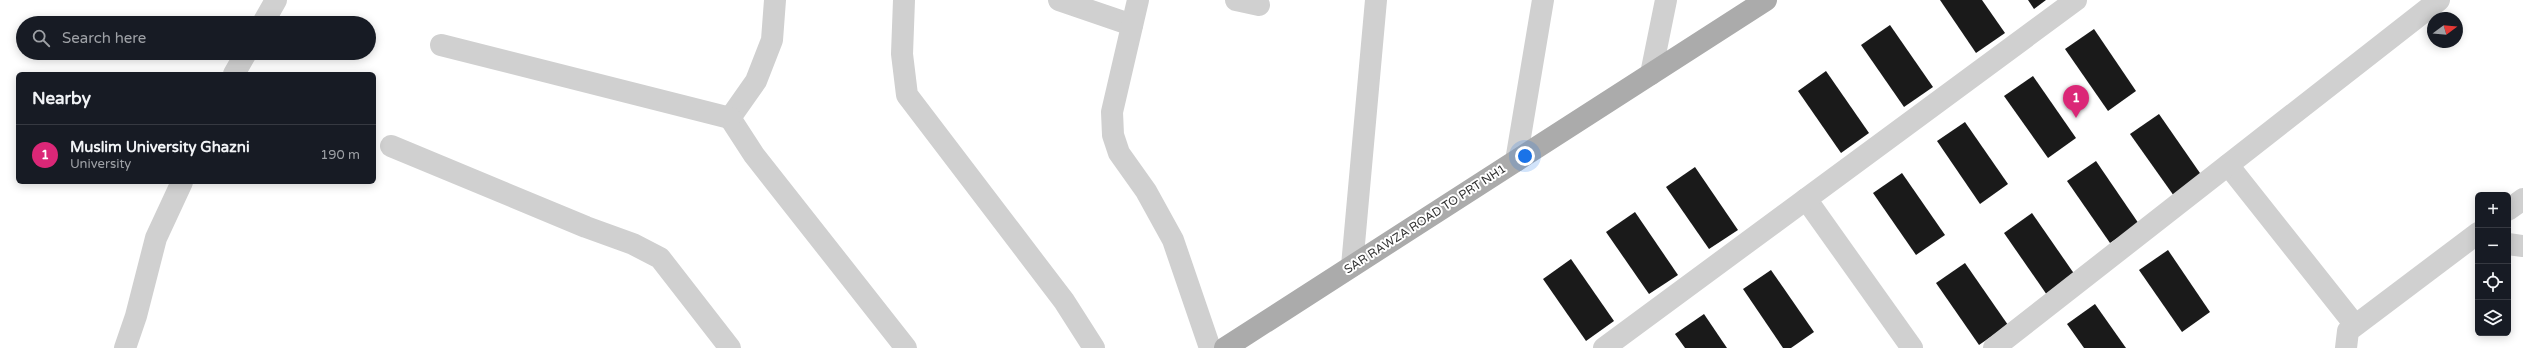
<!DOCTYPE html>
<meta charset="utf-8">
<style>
body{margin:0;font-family:"Varela Round",sans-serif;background:#242831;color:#f1f3f6}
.controls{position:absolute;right:12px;bottom:12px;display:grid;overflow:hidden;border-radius:6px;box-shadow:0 2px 10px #0003}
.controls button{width:36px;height:36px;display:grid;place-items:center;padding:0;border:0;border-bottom:1px solid #363941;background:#171b24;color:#f1f3f6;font:20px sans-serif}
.compass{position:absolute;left:2427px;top:12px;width:36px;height:36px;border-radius:50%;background:#171b24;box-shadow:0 2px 10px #0003;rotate:74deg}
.you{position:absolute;left:1525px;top:156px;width:14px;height:14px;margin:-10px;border:3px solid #fff;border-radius:50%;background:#1a73e8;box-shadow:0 0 0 6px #1a73e833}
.badge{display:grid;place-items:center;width:26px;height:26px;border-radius:50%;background:#db2777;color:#fff;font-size:13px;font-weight:700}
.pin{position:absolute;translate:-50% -33px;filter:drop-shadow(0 1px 2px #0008)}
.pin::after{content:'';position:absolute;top:21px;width:14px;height:12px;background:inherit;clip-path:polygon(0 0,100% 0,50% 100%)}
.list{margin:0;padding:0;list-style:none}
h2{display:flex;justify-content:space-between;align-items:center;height:52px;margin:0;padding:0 16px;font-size:17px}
h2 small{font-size:13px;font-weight:400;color:#9ea1a6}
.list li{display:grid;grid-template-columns:26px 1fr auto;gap:12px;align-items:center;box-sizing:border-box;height:60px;padding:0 16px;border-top:1px solid #363941}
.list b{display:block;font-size:15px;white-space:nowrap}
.list p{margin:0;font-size:13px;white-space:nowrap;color:#9ea1a6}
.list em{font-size:13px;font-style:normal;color:#9ea1a6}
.icon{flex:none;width:22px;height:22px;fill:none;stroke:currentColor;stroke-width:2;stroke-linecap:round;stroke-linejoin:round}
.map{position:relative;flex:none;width:2523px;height:348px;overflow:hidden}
.search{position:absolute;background:#171b24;box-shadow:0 2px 10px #0003;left:16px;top:16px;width:360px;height:44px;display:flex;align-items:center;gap:10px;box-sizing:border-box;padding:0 14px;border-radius:22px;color:#9ea1a6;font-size:15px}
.panel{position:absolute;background:#171b24;box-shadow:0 2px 10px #0003;left:16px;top:72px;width:360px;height:112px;border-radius:6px}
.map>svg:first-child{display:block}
.building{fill:#1a1a1a}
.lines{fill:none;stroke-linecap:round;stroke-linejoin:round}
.minor{stroke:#d0d0d0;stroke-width:22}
.major{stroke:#ababab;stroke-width:22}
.labels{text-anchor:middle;stroke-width:4;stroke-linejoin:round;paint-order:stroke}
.street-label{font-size:12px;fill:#333;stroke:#fff}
</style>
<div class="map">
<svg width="2523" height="348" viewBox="0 0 2523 348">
<rect width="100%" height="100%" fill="#fff"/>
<g class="building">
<path d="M 1940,0 L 1982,0 L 2005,33 L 1976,53 Z"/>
<path d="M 2028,0 L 2046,0 L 2034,9 Z"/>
<path d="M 1890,25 L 1933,87 L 1904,107 L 1861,45 Z"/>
<path d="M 2094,29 L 2136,91 L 2108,111 L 2065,49 Z"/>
<path d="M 1826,71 L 1869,133 L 1841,153 L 1798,91 Z"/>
<path d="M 2033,76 L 2076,138 L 2048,158 L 2004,96 Z"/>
<path d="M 2159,114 L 2202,176 L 2174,196 L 2130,134 Z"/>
<path d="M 1965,122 L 2008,184 L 1980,204 L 1937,141 Z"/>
<path d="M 2096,161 L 2139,224 L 2110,243 L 2067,181 Z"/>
<path d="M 1695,167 L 1738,230 L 1709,249 L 1666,187 Z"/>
<path d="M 1902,173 L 1945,235 L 1916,255 L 1873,193 Z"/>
<path d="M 1635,212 L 1678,275 L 1649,294 L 1606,232 Z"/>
<path d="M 2032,213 L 2075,275 L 2047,295 L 2004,233 Z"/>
<path d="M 2168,250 L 2210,312 L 2182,332 L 2139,270 Z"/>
<path d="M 1571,259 L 1614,321 L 1586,341 L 1543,279 Z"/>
<path d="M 1965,263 L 2008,325 L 1979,345 L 1936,283 Z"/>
<path d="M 1771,270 L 1814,332 L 1791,348 L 1783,348 L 1743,289 Z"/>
<path d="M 2095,304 L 2126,348 L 2084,348 L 2067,324 Z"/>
<path d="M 1704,314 L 1727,348 L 1685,348 L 1675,334 Z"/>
</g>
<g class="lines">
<g class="minor">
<path d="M 775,0 L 772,40 L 756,81 L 730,118 L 754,155 L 906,348"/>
<path d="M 904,0 L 902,54 L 907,95 L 1064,301 L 1094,348"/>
<path d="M 1059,0 L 1132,25"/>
<path d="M 1138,0 L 1112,112 L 1113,135 L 1119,153 L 1146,191 L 1173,240 L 1210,348"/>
<path d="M 1236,0 L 1259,5"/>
<path d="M 263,23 L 276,0"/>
<path d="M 441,45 L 730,118"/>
<path d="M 234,74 L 246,53"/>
<path d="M 1651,74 L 1666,0"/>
<path d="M 391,146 L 586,227 L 633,244 L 660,258 L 730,348"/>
<path d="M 1516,161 L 1543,0"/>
<path d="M 2228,165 L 2355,325"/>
<path d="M 1806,199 L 1912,348"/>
<path d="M 2508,210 L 2523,199"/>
<path d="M 2508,244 L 2523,246"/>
<path d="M 1352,266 L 1376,0"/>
<path d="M 125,348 L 136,316 L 156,238 L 182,182"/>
<path d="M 1604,348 L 2076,0"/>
<path d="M 1994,348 L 2439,0"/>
<path d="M 2346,348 L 2348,331 L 2478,233"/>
</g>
<path class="major" d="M 1225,348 L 1766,0"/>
</g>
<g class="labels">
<g class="street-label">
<text transform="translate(1425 219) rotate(-33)" y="4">SAR RAWZA ROAD TO PRT NH1</text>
</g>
</g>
</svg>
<div class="controls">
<button>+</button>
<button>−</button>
<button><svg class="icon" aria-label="locate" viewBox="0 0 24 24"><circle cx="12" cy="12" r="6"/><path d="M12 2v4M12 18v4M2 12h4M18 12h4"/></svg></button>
<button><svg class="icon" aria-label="layers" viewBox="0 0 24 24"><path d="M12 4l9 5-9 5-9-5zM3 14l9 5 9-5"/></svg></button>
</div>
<svg class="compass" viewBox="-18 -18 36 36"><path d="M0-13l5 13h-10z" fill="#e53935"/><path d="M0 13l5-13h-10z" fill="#9ea1a6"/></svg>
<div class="you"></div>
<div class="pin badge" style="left:2076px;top:118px">1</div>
<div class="search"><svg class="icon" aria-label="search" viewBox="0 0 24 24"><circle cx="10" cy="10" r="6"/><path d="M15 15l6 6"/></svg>Search here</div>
<section class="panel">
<h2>Nearby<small></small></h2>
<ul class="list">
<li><span class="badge">1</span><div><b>Muslim University Ghazni</b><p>University</p></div><em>190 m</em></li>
</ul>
</section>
</div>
